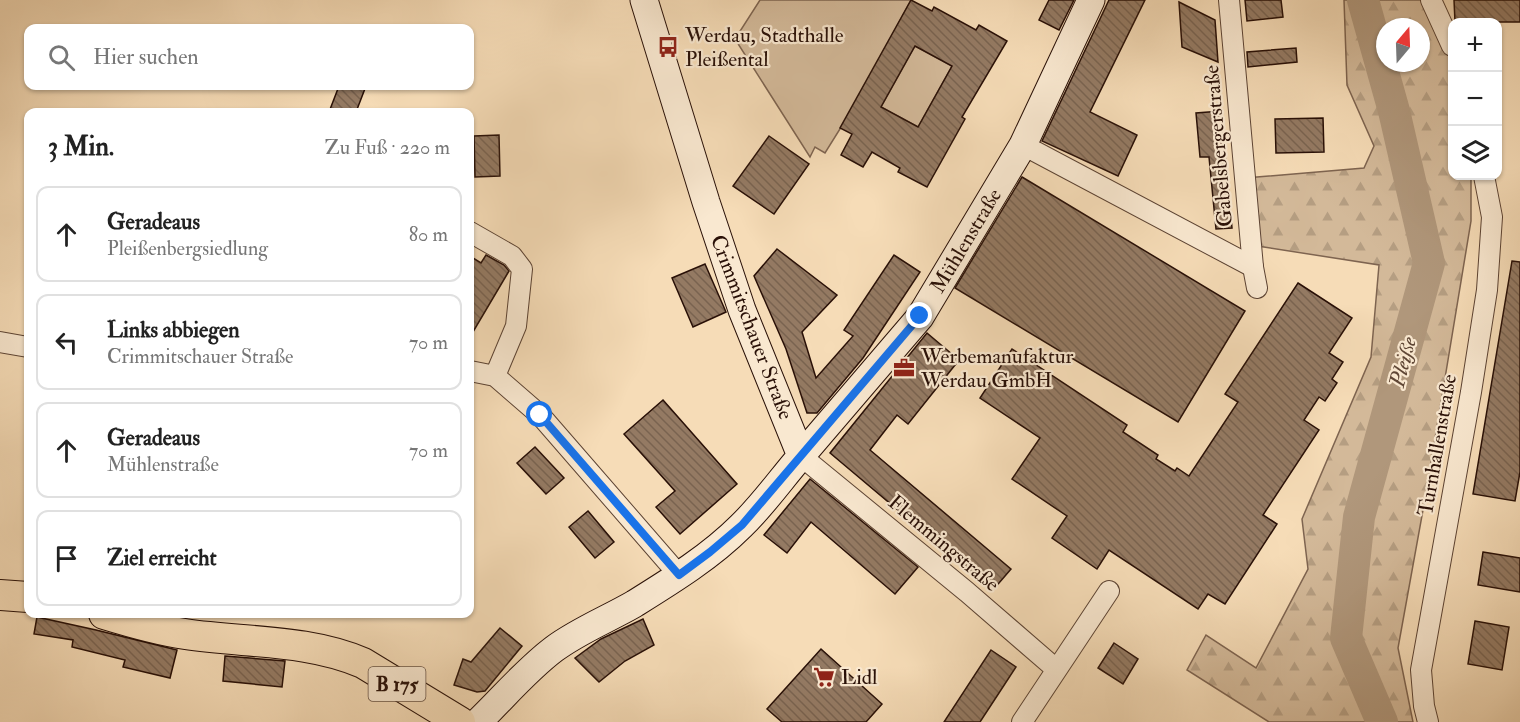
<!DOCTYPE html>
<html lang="de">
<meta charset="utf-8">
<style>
body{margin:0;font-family:"IM FELL Double Pica",serif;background:#f6f6f6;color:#222}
.controls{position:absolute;right:18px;top:18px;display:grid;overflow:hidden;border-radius:12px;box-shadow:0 2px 4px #0004}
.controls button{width:54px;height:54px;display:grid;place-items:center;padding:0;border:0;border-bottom:2px solid #e0e0e0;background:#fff;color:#222;font:30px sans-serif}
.compass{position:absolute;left:1376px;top:18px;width:54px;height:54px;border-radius:50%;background:#fff;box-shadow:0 2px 4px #0004;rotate:19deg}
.stop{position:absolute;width:18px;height:18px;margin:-14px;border:4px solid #1a73e8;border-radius:50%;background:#fff}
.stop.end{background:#1a73e8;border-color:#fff;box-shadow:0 2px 6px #0008}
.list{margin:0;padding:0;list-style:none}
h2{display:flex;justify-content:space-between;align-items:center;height:78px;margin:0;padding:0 24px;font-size:26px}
h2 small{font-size:20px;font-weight:400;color:#767676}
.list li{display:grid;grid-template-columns:39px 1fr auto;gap:18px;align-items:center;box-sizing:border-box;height:96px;margin:0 12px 12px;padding:0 12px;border:2px solid #e0e0e0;border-radius:12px}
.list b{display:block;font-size:22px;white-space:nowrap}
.list p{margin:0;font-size:20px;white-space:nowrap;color:#767676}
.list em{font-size:20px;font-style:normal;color:#767676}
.icon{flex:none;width:33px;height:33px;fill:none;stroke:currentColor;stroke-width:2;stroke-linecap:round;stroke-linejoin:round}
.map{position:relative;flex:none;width:1520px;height:722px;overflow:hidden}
.search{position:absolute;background:#fff;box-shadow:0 2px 4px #0004;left:24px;top:24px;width:450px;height:66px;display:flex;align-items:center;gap:15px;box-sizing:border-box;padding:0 21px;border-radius:12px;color:#767676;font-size:22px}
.panel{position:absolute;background:#fff;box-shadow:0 2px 4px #0004;left:24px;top:108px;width:450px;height:510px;border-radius:12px}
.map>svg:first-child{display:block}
.green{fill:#d3b999;stroke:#7e6450;stroke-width:1.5}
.forest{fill:url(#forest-firs);stroke:#7e6450;stroke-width:1.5;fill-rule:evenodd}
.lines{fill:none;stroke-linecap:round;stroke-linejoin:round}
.river{stroke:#b0977b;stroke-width:32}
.building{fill:url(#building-back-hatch);stroke:#291007;stroke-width:1.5;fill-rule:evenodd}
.street-casing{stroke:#5c4333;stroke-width:22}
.secondary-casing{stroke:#291007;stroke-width:29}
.primary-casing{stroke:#291007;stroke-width:32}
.street{stroke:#f9e8d0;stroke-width:20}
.secondary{stroke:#f9e8d0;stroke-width:27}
.primary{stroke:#f6dcb7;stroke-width:30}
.route{stroke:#1a73e8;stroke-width:8}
.labels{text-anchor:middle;stroke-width:4.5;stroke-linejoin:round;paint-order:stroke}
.shield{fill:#f9e8d0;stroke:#675143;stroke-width:1.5}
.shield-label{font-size:20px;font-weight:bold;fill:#291007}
.poi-label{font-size:21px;fill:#291007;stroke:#f9e8d0;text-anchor:start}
.street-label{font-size:21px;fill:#291007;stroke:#f9e8d0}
.water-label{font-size:22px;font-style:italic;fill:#5f4635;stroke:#f9e8d0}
</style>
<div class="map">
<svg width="1520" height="722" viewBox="0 0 1520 722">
<defs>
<pattern id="forest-firs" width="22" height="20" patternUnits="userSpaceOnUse" patternTransform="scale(1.5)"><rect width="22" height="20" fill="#d3b999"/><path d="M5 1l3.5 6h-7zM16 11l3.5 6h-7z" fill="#b59e82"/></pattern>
<pattern id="building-back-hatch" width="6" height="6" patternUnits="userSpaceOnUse" patternTransform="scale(1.5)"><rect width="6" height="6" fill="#947a63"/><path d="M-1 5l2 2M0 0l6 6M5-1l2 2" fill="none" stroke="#796350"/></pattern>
</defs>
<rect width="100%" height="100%" fill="#f6dcb7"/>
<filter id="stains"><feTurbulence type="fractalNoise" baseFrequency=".00333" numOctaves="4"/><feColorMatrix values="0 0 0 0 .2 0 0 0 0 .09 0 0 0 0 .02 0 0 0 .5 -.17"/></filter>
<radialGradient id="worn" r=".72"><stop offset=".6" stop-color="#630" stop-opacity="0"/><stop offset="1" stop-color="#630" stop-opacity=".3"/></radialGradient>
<g class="green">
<path d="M 760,0 L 911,0 L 853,108 L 825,153 L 815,147 L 810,157 L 735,39 Z"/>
<path d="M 915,46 L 952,66 L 918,127 L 881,107 Z"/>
</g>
<path class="forest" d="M 1344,0 L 1431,0 L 1452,46 L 1452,176 L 1471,176 L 1471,221 L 1425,499 L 1398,648 L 1413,722 L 1269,722 L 1187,670 L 1206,635 L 1256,668 L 1308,569 L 1302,519 L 1371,357 L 1379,265 L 1251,245 L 1245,178 L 1364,168 L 1374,146 L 1347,85 ZM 1385,27 L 1421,27 L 1421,63 L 1385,63 Z"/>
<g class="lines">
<path class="river" d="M 1363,0 L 1394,111 L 1429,263 L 1359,517 L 1346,638 L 1382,722"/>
</g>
<g class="building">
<path d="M 911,0 L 932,11 L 934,7 L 976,30 L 979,25 L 1007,41 L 962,117 L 965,119 L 927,187 L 898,172 L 900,168 L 872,152 L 863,167 L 841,155 L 852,134 L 840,128 ZM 915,46 L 952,66 L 918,127 L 881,107 Z"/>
<path d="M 1049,0 L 1074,0 L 1059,30 L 1039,20 Z"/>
<path d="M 1109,0 L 1145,0 L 1090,112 L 1137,135 L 1118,176 L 1042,141 Z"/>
<path d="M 1245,0 L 1281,0 L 1283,17 L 1247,21 Z"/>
<path d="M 1454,0 L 1520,0 L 1520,22 L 1455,22 Z"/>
<path d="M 1179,2 L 1215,20 L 1218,62 L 1182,47 Z"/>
<path d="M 1296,48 L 1297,62 L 1248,67 L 1247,52 Z"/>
<path d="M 339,86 L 366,86 L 356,112 L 329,112 Z"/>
<path d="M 1221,111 L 1232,228 L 1216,229 L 1209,157 L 1200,157 L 1196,113 Z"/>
<path d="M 1323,118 L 1324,152 L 1276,153 L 1275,119 Z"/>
<path d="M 499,135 L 500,176 L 475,177 L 474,136 Z"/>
<path d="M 769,136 L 809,164 L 774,214 L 733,186 Z"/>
<path d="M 1022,177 L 1245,311 L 1178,422 L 955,288 Z"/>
<path d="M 777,249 L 837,295 L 802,332 L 816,378 L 853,336 L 844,330 L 894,255 L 920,272 L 863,358 L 817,413 L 807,413 L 786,349 L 754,276 Z"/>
<path d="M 486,255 L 504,265 L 509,271 L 470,337 L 470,256 L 481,263 Z"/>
<path d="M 1512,261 L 1520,262 L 1520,472 L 1515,501 L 1473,494 Z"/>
<path d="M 705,264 L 726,312 L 693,327 L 672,278 Z"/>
<path d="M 1298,283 L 1352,318 L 1329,353 L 1343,362 L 1332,379 L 1337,383 L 1325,401 L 1319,397 L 1304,420 L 1319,430 L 1263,515 L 1277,524 L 1225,604 L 1208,594 L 1198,609 L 1109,550 L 1097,569 L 1052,538 L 1067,516 L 1012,479 L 1040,438 L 980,398 L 1012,349 L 1127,425 L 1123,432 L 1158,455 L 1156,459 L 1175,471 L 1177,468 L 1189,476 L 1238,402 L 1225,394 Z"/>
<path d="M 927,333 L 959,360 L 908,424 L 897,415 L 870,450 L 1011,569 L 993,590 L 830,453 Z"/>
<path d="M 663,400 L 737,484 L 680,534 L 656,507 L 675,491 L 624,434 Z"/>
<path d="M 535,447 L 564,478 L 546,494 L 517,463 Z"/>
<path d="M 810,479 L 918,567 L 895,594 L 811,522 L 787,553 L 764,535 Z"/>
<path d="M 588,511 L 614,542 L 595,558 L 569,527 Z"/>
<path d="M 1483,552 L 1520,558 L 1520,592 L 1478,585 Z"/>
<path d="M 37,617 L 96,630 L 177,650 L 170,678 L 123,667 L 125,660 L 72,647 L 73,640 L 34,634 Z"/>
<path d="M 643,619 L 654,645 L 625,661 L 599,682 L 575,658 L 601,639 Z"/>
<path d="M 1475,621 L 1509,627 L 1502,670 L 1468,664 Z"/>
<path d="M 500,628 L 522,646 L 485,691 L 477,692 L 454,685 L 463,659 L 471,662 Z"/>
<path d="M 1114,643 L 1138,659 L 1123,684 L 1098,668 Z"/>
<path d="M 821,649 L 882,704 L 866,722 L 782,722 L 767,709 Z"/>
<path d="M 991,650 L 1016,667 L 997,696 L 980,722 L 944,722 Z"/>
<path d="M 225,656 L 285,661 L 282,687 L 223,681 Z"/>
</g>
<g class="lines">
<defs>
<g id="street">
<path d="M 1229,0 L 1253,267 L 1257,288"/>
<path d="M 1431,0 L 1452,46"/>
<path d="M 1023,145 L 1253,267"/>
<path d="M 470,232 L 512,256 L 522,269 L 516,326 L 495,376"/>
<path d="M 0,342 L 28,347"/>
<path d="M 470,371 L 495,376 L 540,415 L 679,575"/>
<path d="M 801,456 L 967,592 L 1056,669"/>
<path d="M 1022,722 L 1109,591"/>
<path d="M 1428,722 L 1424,706 L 1421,670 L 1471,392 L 1487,290 L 1492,217 L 1484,176"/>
</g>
<g id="secondary">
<path id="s1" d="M 801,456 L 920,317 L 1023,145 L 1091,0"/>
<path d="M 478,722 C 503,698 526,670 554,649 C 578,631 608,619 634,604 C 671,581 710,557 741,526 C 763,505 781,479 801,456 L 742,310 L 706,202 L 644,0"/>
</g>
<g id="primary">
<path d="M 0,595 L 28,597"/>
<path d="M 104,614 C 130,622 157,630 185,634 C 244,643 308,639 363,663 L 460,722"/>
</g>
</defs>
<use href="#street" class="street-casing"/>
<use href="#secondary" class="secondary-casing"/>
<use href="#primary" class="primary-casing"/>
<use href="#street" class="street"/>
<use href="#secondary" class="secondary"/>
<use href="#primary" class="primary"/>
</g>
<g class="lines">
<path class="route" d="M 540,415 L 679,575 L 710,552 L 742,525 L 920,316"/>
</g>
<defs>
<symbol id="bus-bare" viewBox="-9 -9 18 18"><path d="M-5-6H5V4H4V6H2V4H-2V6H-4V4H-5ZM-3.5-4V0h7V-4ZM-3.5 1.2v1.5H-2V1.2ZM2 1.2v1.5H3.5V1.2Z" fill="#8f2418" stroke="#f9e8d0" stroke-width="2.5" paint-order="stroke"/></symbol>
<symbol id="office-bare" viewBox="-9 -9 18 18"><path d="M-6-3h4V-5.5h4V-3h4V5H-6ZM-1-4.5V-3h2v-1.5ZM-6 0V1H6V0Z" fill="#8f2418" stroke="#f9e8d0" stroke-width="2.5" paint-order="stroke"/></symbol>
<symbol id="supermarket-bare" viewBox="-9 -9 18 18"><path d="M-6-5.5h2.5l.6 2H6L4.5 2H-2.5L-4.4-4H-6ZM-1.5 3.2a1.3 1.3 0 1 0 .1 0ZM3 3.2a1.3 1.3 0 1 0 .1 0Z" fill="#8f2418" stroke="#f9e8d0" stroke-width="2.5" paint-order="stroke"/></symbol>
</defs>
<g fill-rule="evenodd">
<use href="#bus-bare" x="653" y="32" width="30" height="30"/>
<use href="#office-bare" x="889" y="353" width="30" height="30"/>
<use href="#supermarket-bare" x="809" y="662" width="30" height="30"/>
</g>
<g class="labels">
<rect class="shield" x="368.5" y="667" width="57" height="34" rx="4.5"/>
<g class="shield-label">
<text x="397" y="691">B 175</text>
</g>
<g class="poi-label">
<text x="685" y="42">Werdau, Stadthalle<tspan x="685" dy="24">Pleißental</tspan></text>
<text x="921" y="363">Werbemanufaktur<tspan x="921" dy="24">Werdau GmbH</tspan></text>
<text x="841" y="684">Lidl</text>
</g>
<g class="street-label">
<text transform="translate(1218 146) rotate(-95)" y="7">Gabelsbergerstraße</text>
<text dy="7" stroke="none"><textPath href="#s1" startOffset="272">Mühlenstraße</textPath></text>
<text transform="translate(752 327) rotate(69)" y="7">Crimmitschauer Straße</text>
<text transform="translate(1437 445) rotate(-80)" y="7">Turnhallenstraße</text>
<text transform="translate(944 543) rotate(40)" y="7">Flemmingstraße</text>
</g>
<g class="water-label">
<text transform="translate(1402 362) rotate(-75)" y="8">Pleiße</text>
</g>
</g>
<rect width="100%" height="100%" filter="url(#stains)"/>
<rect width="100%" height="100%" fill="url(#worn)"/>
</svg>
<div class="controls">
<button>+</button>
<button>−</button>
<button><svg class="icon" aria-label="layers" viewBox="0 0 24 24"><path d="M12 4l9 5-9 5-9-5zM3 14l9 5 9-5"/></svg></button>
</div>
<svg class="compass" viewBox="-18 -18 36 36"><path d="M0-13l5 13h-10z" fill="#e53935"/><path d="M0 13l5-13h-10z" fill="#767676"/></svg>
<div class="stop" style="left:540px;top:415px"></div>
<div class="stop end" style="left:920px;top:316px"></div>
<div class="search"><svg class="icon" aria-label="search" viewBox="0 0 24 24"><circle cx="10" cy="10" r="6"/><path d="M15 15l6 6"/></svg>Hier suchen</div>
<section class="panel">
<h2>3 Min.<small>Zu Fuß · 220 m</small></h2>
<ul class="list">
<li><svg class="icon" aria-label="ahead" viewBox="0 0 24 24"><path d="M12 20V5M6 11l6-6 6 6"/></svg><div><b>Geradeaus</b><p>Pleißenbergsiedlung</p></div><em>80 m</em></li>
<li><svg class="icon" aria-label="left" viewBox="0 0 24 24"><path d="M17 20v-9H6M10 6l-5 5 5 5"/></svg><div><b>Links abbiegen</b><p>Crimmitschauer Straße</p></div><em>70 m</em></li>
<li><svg class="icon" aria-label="ahead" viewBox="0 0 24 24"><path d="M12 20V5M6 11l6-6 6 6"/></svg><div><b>Geradeaus</b><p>Mühlenstraße</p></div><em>70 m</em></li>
<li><svg class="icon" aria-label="arrive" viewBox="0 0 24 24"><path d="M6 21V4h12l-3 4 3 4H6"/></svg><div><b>Ziel erreicht</b></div></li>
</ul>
</section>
</div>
